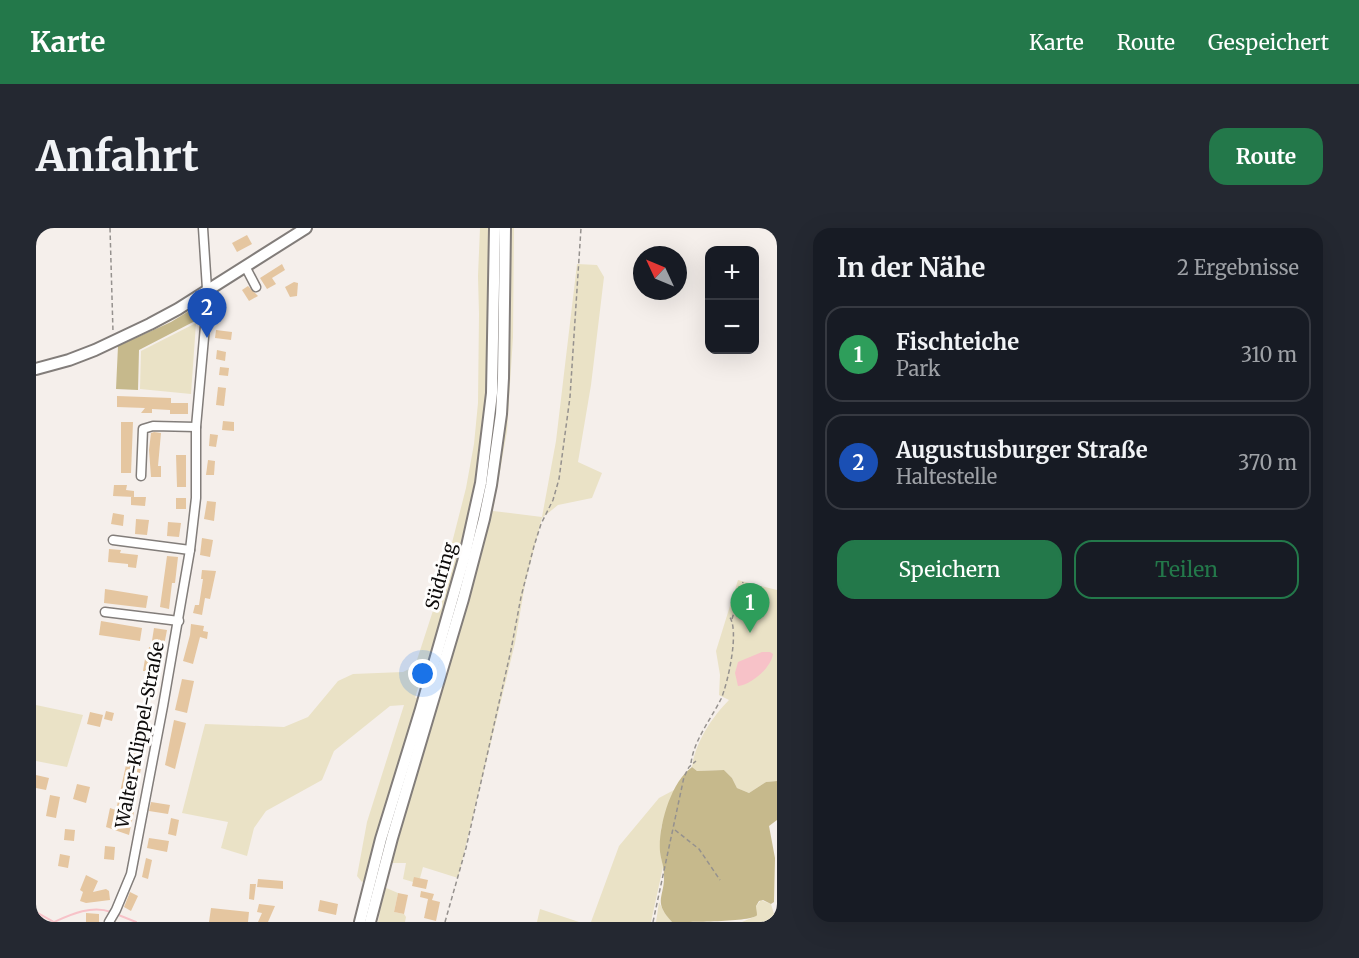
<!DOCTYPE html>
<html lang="de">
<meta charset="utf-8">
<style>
body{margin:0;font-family:Merriweather,serif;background:#242831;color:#f1f3f6}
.controls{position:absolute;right:18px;top:18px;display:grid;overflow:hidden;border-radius:12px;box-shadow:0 6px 24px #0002}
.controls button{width:54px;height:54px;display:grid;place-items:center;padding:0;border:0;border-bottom:2px solid #363941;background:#171b24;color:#f1f3f6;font:30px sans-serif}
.compass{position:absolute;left:597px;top:18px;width:54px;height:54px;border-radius:50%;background:#171b24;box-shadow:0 6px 24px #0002;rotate:314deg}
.you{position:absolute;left:387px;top:446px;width:21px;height:21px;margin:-15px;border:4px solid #fff;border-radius:50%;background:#1a73e8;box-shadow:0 0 0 9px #1a73e833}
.badge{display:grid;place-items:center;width:39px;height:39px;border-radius:50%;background:#23784a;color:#fff;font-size:20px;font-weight:700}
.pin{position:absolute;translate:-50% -50px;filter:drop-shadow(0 2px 3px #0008)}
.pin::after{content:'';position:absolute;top:32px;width:21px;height:18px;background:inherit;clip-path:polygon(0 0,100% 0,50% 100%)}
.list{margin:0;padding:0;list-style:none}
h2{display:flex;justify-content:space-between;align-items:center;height:78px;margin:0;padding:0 24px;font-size:26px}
h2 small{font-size:20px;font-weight:400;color:#9ea1a6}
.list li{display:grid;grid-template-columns:39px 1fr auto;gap:18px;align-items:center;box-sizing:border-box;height:96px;margin:0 12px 12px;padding:0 12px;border:2px solid #363941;border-radius:18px}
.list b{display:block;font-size:22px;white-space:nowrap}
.list p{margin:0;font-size:20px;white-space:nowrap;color:#9ea1a6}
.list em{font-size:20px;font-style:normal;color:#9ea1a6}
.actions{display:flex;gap:12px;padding:18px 24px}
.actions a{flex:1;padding:14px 0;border:2px solid #23784a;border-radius:18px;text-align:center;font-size:21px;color:#23784a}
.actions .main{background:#23784a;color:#fff}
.map{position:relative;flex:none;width:741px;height:694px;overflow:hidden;border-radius:18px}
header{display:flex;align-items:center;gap:36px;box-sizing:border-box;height:84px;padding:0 30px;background:#23784a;color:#fff}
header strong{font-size:28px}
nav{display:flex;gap:33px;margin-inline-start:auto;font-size:21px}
.intro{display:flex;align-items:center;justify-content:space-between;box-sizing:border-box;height:144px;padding:0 36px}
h1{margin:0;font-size:42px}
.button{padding:15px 27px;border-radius:18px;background:#23784a;color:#fff;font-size:21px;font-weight:700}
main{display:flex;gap:36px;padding:0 36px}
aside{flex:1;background:#171b24;border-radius:18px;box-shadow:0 6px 24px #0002}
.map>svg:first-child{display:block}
.green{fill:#eae2c6}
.forest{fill:#c6b98c}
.water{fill:#f7c2c8}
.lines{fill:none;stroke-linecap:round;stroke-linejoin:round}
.stream{stroke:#f7c2c8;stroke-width:2}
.building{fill:#e5c6a0}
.minor-casing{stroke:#827d7a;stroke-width:11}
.major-casing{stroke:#827d7a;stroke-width:14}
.path{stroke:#95918e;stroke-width:1.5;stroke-dasharray:4.5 3;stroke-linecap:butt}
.minor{stroke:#fff;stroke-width:8}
.major{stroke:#fff;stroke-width:10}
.labels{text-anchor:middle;stroke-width:6;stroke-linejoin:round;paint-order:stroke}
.street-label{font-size:18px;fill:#0d0b0a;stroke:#fefdfc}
</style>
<header>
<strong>Karte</strong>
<nav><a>Karte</a><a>Route</a><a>Gespeichert</a></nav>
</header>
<div class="intro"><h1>Anfahrt</h1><a class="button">Route</a></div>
<main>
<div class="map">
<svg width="741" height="694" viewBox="0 0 741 694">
<rect width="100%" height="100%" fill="#f5efeb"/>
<g class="green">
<path d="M 444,0 L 454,0 L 451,175 L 441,258 L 419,347 L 391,440 L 389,437 L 379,470 L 383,469 L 328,653 L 326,654 L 321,648 L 331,594 L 368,477 L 354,478 L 298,523 L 286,552 L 230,583 L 218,600 L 211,628 L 185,620 L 192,594 L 146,585 L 169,496 L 248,499 L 272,489 L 302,453 L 317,446 L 367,444 L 379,438 L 405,358 L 430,260 L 438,216 L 442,175 L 443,86 L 442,48 Z"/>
<path d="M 473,0 L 478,0 L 477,109 L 471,203 L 457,283 L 506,289 L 520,213 L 541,36 L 561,37 L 568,49 L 555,157 L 542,234 L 566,245 L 556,270 L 522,277 L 506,290 L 489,356 L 479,415 L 422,650 L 387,639 L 384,650 L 377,654 L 367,651 L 370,635 L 354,635 L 455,279 Z"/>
<path d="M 160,95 L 155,166 L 104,161 L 105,123 Z"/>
<path d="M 702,352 L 741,362 L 741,553 L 730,554 L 713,565 L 701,560 L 696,550 L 688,542 L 661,543 L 656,539 C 659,515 676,489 693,472 L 683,467 L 684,447 L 680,423 Z"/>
<path d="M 0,477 L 47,487 L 31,539 L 0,533 Z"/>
<path d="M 638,562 L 625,600 L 624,624 L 627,639 L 615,694 L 555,694 L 583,618 L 623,570 Z"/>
<path d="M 348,659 L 362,665 L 358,684 L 368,686 L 370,689 L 369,694 L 342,694 Z"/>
<path d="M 725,672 L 735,676 L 738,686 L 741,686 L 741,694 L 706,694 L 720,688 L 720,678 Z"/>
<path d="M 623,674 L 628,684 L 636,694 L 620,694 Z"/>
<path d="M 504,681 L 543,694 L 501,694 Z"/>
</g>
<g class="forest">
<path d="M 161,78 L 159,93 L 103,122 L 102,162 L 80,161 L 82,118 L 135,94 Z"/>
<path d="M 656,539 L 661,543 L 688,542 L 696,550 L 701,560 L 713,565 L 730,554 L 741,553 L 741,592 L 733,598 L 739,630 L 738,674 L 735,676 L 727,672 L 723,673 L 720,678 C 720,681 721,684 721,687 C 718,694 648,694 636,694 C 616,673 629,669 628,647 C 628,639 625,632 624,624 C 622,598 635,554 656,539 Z"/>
</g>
<path class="water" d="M 726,424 L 734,424 L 737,426 C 735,440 715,457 702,458 L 699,445 L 702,434 Z"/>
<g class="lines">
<g class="stream">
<path d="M 0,684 L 18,694 C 36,686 56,677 75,684"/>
<path d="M 80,686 L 100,694"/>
</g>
</g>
<g class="building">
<path d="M 211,7 L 216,16 L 201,24 L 196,15 Z"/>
<path d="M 246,36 L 249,42 L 236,50 L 240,56 L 231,61 L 224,50 Z"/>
<path d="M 258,54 L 262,55 L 261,68 L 254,69 L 249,59 Z"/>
<path d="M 212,58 L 222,68 L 213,73 L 206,62 Z"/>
<path d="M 180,102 L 196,104 L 195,112 L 179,110 Z"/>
<path d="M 181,122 L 190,124 L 189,133 L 180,131 Z"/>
<path d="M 184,139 L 193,140 L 192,148 L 183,147 Z"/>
<path d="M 182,159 L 190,160 L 188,178 L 180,177 Z"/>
<path d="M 81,168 L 135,170 L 135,175 L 152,175 L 152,186 L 134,186 L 134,182 L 116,181 L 116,185 L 105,185 L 109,180 L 81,179 Z"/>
<path d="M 187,193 L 198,194 L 198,203 L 186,202 Z"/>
<path d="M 85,194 L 97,194 L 95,245 L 85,245 Z"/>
<path d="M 118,204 L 125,205 L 122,238 L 125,238 L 125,249 L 115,249 L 113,222 L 115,205 Z"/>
<path d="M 174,206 L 182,207 L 180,219 L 173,218 Z"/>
<path d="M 140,227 L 150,227 L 150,259 L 141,259 Z"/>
<path d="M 172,232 L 179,233 L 178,247 L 170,247 Z"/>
<path d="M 78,257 L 91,257 L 90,262 L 98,263 L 98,269 L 77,268 Z"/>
<path d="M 95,269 L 110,269 L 109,278 L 95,277 Z"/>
<rect x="140" y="270" width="10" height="11"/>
<path d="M 171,273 L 180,274 L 178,293 L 168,291 Z"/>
<path d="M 77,285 L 88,287 L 87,298 L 75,296 Z"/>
<path d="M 100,291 L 113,292 L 111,307 L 99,306 Z"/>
<path d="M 132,294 L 145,295 L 143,309 L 131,308 Z"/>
<path d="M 166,310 L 177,312 L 174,329 L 164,327 Z"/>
<path d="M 73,321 L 85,322 L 84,325 L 102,327 L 100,340 L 92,339 L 92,336 L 72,334 Z"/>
<path d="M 131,328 L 142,329 L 139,355 L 136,355 L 133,381 L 124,379 Z"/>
<path d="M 166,342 L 180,343 L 174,371 L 169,370 L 166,387 L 157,385 L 159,377 L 163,377 L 167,351 L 165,351 Z"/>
<path d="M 69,361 L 112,368 L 110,380 L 68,375 Z"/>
<path d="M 65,393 L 106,400 L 104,413 L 63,407 Z"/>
<path d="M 155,396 L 168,398 L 167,403 L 172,404 L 171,411 L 164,409 L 157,436 L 147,433 L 154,407 Z"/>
<path d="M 118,400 L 131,402 L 118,469 L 107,467 L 111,443 L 107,443 L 109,431 L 112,432 L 113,419 L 115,419 Z"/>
<path d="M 146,451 L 158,453 L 151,485 L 139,482 Z"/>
<path d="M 105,480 L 116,482 L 111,511 L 100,509 Z"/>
<path d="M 70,483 L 78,485 L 76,493 L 68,491 Z"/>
<path d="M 54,484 L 67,487 L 64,499 L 51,496 Z"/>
<path d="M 138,492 L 150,495 L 139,541 L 129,537 Z"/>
<path d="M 98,522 L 109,524 L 104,545 L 99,544 L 96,558 L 100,559 L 94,583 L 98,584 L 93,607 L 70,599 L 74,580 L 80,582 L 90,537 L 94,538 Z"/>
<path d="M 0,547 L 13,550 L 10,562 L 0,560 Z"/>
<path d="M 41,556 L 54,559 L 50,575 L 37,571 Z"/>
<path d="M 14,567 L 24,569 L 20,590 L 10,588 Z"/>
<path d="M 115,574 L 134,577 L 132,586 L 113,583 Z"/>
<path d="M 135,590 L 143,592 L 140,608 L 132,606 Z"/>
<path d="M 29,601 L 39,602 L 38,613 L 28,612 Z"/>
<path d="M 113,610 L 133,613 L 131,624 L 111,620 Z"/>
<path d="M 69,618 L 79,619 L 78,632 L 68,631 Z"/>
<path d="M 24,626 L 34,628 L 32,640 L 22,638 Z"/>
<path d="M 110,630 L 116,632 L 112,651 L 106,649 Z"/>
<path d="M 50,647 L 62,653 L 57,664 L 70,661 L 73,663 L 74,672 L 50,675 L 44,673 L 47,664 L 44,662 Z"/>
<path d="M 378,649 L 392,652 L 390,661 L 376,658 Z"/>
<path d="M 222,651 L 247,653 L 247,661 L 221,659 Z"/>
<path d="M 214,656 L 220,656 L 218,672 L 213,671 Z"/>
<path d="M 385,663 L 398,666 L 396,672 L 404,674 L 400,693 L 388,690 L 392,671 L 384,669 Z"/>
<path d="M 94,664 L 102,668 L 95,683 L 88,679 Z"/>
<path d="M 362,665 L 372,667 L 368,686 L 358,684 Z"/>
<path d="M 284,672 L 302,676 L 300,687 L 282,683 Z"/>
<path d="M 223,676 L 239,678 L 232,694 L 222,694 L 226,685 L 221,684 Z"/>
<path d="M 175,680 L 213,684 L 212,694 L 173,694 Z"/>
<path d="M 50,685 L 63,686 L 63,694 L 50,694 Z"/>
</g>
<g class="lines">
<defs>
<g id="minor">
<path d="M 209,38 L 220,59"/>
<path d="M 105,248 L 107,201 L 117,198 L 160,199"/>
<path d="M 77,312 L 154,322"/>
<path d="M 69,384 L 143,393"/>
<path d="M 73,694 L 80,682 L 95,646 L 127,478 L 154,322 L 160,270 L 160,199 L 170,87 L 171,61 L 167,0"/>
</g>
<g id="major">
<path d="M 0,141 L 33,132 L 59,122 L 114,96 L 142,81 L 270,0"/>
<path d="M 324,694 L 345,611 L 385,481 L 429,327 L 445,255 L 456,165 L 459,0"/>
<path d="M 334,694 L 356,610 L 427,371 L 448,291 L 455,257 L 465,186 L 467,150 L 469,0"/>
</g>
</defs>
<use href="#minor" class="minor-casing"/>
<use href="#major" class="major-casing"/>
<g class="path">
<path d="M 74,0 L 77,104"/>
<path d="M 696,391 L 707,354"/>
<path d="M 655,535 C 658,512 675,491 685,471 C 692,455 704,401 693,388"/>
<path d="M 639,602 L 663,621 L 684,652"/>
<path d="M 409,694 L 430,620 L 475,422 L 485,369 L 498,318 L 505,296 L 517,272 L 523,251 L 534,169 L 545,0"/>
<path d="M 617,694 L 648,549 L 653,539 L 660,533"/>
</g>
<use href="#minor" class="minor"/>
<use href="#major" class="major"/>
</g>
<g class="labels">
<g class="street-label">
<text transform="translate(405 348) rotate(-74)" y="6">Südring</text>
<text transform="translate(104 507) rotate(-79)" y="6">Walter-Klippel-Straße</text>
</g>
</g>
</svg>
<div class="controls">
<button>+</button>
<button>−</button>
</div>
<svg class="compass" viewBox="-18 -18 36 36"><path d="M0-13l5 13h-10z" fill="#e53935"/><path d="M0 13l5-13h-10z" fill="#9ea1a6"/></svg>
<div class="you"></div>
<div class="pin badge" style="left:714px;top:405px;background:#2e9e5b">1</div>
<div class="pin badge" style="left:171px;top:110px;background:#1a4fb4">2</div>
</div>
<aside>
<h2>In der Nähe<small>2 Ergebnisse</small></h2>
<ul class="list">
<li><span class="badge" style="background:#2e9e5b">1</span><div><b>Fischteiche</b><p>Park</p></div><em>310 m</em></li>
<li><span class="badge" style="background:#1a4fb4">2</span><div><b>Augustusburger Straße</b><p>Haltestelle</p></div><em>370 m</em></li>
</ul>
<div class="actions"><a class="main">Speichern</a><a>Teilen</a></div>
</aside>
</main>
